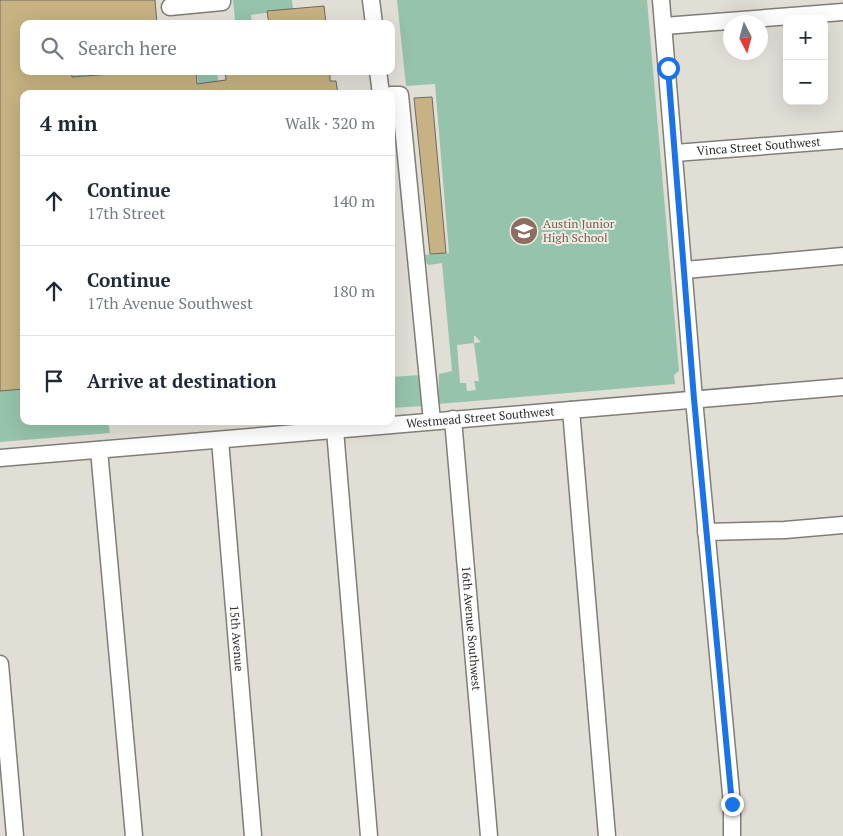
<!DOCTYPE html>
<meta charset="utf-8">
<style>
body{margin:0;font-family:"PT Serif",serif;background:#f2f2f3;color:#1f2937}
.controls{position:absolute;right:15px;top:15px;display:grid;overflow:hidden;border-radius:10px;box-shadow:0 5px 20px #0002}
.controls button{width:45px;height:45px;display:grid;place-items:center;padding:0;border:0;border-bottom:1px solid #e0e1e3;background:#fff;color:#1f2937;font:25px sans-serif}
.compass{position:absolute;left:723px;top:15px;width:45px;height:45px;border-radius:50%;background:#fff;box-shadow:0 5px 20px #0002;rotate:174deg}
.stop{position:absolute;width:15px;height:15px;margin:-11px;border:4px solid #1a73e8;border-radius:50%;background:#fff}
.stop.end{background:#1a73e8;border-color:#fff;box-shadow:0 1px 5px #0008}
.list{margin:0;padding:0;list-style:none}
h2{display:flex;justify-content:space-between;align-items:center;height:65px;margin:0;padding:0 20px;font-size:21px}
h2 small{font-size:16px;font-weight:400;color:#747a83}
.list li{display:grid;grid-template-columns:32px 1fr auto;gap:15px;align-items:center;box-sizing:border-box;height:90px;padding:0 20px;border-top:1px solid #e0e1e3}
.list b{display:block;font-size:19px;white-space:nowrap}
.list p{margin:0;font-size:16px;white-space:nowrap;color:#747a83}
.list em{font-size:16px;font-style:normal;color:#747a83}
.icon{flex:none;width:28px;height:28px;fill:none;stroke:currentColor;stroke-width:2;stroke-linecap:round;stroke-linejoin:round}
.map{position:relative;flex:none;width:843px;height:836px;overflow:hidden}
.search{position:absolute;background:#fff;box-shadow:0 5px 20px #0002;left:20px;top:20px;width:375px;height:55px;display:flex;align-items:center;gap:12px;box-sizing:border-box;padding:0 18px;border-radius:10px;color:#747a83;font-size:19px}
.panel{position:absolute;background:#fff;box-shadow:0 5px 20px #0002;left:20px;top:90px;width:375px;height:335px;border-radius:10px}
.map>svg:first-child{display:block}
.green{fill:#96c3ab;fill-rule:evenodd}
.building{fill:#c6b282;stroke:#6c6962}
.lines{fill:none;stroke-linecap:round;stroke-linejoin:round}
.minor-casing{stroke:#817e77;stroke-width:19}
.minor{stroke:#fff;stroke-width:16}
.route{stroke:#1a73e8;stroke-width:6}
.labels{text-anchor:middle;stroke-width:4;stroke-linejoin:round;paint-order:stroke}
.street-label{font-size:12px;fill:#2f2e2b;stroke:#eeebe3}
.education-label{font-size:12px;fill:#785e54;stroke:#eeebe3;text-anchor:start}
</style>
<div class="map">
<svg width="843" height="836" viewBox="0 0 843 836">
<rect width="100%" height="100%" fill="#e1ded6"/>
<g class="green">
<path d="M 233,0 L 292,0 L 293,9 L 251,15 L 252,24 L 218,24 L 218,21 L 235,20 Z"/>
<path d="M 397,0 L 647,0 L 679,371 L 674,375 L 675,384 L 438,404 L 439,374 L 452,371 L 442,263 L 429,265 L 423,261 L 423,255 L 449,253 L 435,84 L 406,86 ZM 474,335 L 481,342 L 474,343 L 479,381 L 474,381 L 476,390 L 467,391 L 466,383 L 460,383 L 457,345 L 474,343 Z"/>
<path d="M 72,71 L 140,71 L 72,77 Z"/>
<path d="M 197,71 L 217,71 L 219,89 L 199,90 Z"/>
<path d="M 420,375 L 423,406 L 391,408 L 391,377 Z"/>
<path d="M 24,389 L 24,421 L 108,421 L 110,433 L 0,442 L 0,391 Z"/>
</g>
<g class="building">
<path d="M 0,0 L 155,0 L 157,24 L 24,24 L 24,71 L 71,71 L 72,77 L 151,71 L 196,71 L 197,84 L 226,80 L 225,71 L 330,71 L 330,81 L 336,81 L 338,94 L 24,94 L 24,389 L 0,391 Z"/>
<path d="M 324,6 L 326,24 L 269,24 L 267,11 Z"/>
<path d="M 432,97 L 446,253 L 430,254 L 414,98 Z"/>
</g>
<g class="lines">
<defs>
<g id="minor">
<path d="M 371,0 L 374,24"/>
<path d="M 661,0 L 694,399 L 732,804 L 732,836"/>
<path d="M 170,7 L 222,2 L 222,0"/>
<path d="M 664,26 L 843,12"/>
<path d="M 378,71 L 381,94"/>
<path d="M 391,95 L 400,95 L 432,421"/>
<path id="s1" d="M 675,153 L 843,140"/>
<path d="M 685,270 L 843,256"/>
<path d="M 571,410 L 607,836"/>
<path id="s2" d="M 453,419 L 489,836"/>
<path d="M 335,430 L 369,836"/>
<path id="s3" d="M 220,440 L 253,836"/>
<path d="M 99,450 L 134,836"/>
<path id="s4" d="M 0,458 L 843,387"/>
<path d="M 706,532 L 785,530 L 843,525"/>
<path d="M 0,664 L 15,836"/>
</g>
</defs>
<use href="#minor" class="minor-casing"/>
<use href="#minor" class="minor"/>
</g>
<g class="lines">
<path class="route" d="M 668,68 L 694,399 L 732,804"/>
</g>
<defs>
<symbol id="school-disc" viewBox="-11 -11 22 22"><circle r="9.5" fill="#8d6e63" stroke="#eeebe3"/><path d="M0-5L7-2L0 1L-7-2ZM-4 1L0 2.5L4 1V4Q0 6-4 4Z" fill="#fff"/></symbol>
</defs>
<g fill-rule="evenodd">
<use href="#school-disc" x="508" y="215" width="32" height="32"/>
</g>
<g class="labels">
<g class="street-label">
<text dy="4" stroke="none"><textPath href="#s1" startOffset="84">Vinca Street Southwest</textPath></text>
<text dy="4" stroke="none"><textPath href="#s4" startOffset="482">Westmead Street Southwest</textPath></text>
<text dy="4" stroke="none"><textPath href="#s2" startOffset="210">16th Avenue Southwest</textPath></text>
<text dy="4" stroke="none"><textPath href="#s3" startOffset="199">15th Avenue</textPath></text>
</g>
<g class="education-label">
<text x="543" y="228">Austin Junior<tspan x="543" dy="14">High School</tspan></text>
</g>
</g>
</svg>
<div class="controls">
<button>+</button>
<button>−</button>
</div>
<svg class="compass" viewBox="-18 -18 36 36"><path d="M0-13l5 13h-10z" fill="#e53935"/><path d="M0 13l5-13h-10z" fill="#747a83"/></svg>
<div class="stop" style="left:668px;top:68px"></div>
<div class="stop end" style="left:732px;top:804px"></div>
<div class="search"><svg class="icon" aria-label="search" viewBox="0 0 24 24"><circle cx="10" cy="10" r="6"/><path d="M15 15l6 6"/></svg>Search here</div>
<section class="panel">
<h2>4 min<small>Walk · 320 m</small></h2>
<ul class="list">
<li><svg class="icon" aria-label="ahead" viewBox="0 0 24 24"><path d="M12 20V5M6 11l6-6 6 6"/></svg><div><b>Continue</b><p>17th Street</p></div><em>140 m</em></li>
<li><svg class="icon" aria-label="ahead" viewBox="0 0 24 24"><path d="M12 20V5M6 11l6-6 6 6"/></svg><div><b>Continue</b><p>17th Avenue Southwest</p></div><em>180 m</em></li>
<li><svg class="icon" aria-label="arrive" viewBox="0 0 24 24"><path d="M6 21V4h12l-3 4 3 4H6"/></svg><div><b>Arrive at destination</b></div></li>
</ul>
</section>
</div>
